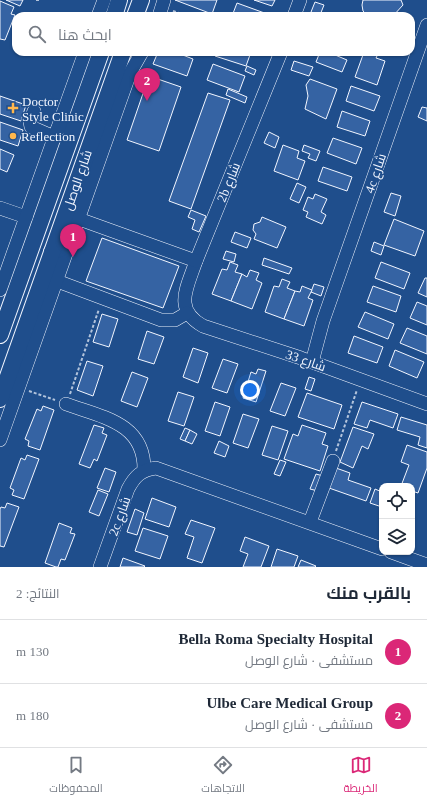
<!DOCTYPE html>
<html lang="ar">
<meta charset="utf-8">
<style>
body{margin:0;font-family:"Times New Roman",Cairo,serif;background:#f6f6f7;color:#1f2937;direction:rtl}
.controls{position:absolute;right:12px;bottom:12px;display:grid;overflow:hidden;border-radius:8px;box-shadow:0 1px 3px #0004}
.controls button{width:36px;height:36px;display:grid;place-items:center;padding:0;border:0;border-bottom:1px solid #e0e1e3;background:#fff;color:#1f2937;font:20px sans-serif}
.you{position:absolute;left:250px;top:390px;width:14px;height:14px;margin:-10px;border:3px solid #fff;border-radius:50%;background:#1a73e8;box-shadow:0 0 0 6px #1a73e833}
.badge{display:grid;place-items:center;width:26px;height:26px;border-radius:50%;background:#db2777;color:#fff;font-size:13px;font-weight:700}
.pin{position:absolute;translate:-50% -33px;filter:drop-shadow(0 1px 2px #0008)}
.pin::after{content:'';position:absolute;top:21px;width:14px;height:12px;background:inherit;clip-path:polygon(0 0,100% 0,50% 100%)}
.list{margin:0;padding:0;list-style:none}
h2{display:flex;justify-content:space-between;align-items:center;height:52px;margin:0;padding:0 16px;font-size:17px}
h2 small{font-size:13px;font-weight:400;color:#747a83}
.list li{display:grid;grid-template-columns:26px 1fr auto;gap:12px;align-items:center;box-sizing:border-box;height:64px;padding:0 16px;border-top:1px solid #e0e1e3}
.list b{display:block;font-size:15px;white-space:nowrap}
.list p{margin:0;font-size:13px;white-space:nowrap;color:#747a83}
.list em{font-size:13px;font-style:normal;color:#747a83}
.icon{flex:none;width:22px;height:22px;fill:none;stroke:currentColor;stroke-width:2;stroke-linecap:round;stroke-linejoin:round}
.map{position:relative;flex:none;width:427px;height:567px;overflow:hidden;direction:ltr}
.search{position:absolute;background:#fff;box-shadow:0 1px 3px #0004;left:12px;right:12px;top:12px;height:44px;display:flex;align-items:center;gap:10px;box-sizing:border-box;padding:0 14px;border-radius:12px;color:#747a83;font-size:15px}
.sheet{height:180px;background:#fff}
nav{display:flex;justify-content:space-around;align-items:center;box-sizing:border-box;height:56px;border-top:1px solid #e0e1e3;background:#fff;font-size:11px;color:#747a83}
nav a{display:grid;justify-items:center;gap:2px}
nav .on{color:#db2777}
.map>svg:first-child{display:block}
.building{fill:#3563a3;stroke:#f2f6ff}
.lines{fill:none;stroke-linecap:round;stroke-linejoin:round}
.minor-casing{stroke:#f2f6ff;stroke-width:14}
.major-casing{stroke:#f2f6ff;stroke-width:18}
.path{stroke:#b3c4dc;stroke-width:2;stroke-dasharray:3 2;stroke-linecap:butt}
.minor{stroke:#1f4e8c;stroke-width:13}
.major{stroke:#1f4e8c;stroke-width:16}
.poi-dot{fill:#ffb74d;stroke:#1f4e8c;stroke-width:1.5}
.labels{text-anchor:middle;stroke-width:3;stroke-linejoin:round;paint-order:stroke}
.poi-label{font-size:13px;fill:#f2f6ff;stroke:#1f4e8c;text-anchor:start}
.street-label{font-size:13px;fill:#f2f6ff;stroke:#1f4e8c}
</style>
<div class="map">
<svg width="427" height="567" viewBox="0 0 427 567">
<rect width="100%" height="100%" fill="#1f4e8c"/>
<g class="building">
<path d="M 6,0 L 23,0 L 20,6 Z"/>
<path d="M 175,0 L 217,0 L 212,14 Z"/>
<path d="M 254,0 L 275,0 L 272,6 Z"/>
<path d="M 363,0 L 401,0 L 403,5 L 393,16 L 368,16 L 363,11 L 362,5 Z"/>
<path d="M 0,1 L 14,7 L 11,14 L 15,15 L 5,40 L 0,39 Z"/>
<path d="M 315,2 L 324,5 L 320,15 L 311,12 Z"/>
<path d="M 237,3 L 270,15 L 232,16 Z"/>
<path d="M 158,52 L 175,52 L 193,59 L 187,76 L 153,64 Z"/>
<path d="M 216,52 L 251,52 L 246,66 L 215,56 Z"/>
<path d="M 320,52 L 328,52 L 347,60 L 342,72 L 316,62 Z"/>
<path d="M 364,52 L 379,52 L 376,58 L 385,61 L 377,85 L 355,77 Z"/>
<path d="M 294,61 L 313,67 L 309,76 L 291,70 Z"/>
<path d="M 213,64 L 245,76 L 239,92 L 207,80 Z"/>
<path d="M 247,66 L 256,70 L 254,75 L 245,71 Z"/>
<path d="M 149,76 L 181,87 L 159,151 L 127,140 Z"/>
<path d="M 310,79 L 337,89 L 326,119 L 305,109 L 308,96 L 306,85 Z"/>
<path d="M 351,86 L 380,96 L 374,111 L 346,101 Z"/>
<path d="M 228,89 L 247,97 L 245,103 L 226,95 Z"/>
<path d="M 208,93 L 230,100 L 191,209 L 169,201 Z"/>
<path d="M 0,96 L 26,105 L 21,121 L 0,114 Z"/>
<path d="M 422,107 L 427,108 L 427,121 L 418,117 Z"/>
<path d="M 342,111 L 370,121 L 365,136 L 337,127 Z"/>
<path d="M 0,122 L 23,130 L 18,146 L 0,140 Z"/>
<path d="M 269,132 L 279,137 L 275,148 L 264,143 Z"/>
<path d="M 333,138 L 362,148 L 356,164 L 327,153 Z"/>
<path d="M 283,145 L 299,151 L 297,158 L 305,161 L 298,180 L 274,171 Z"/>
<path d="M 304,145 L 320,151 L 316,161 L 308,158 L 310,154 L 302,151 Z"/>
<path d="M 0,149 L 14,155 L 7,172 L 0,169 Z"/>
<path d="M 323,167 L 352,177 L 347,191 L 318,181 Z"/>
<path d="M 297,183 L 306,187 L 299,203 L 290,199 Z"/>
<path d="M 391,193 L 401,196 L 395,216 L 384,212 Z"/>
<path d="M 315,194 L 327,199 L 321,212 L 326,215 L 322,224 L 306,217 L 308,212 L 303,210 L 308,197 L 313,199 Z"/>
<path d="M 191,210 L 206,216 L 199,232 L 192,229 L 195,220 L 188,217 Z"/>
<path d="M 262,217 L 286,227 L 277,248 L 254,239 L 256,234 L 253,230 L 254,224 L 260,222 Z"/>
<path d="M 394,219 L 424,231 L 415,256 L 384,245 Z"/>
<path d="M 235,232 L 251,238 L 247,248 L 231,242 Z"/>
<path d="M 102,238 L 179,266 L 163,308 L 86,281 Z"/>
<path d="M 374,242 L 384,246 L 381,255 L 371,251 Z"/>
<path d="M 226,251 L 236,254 L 234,262 L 223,259 Z"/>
<path d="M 264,258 L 292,268 L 289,274 L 262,265 Z"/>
<path d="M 230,262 L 238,265 L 235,272 L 242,274 L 231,301 L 212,294 L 222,269 L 227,270 Z"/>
<path d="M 381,262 L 410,273 L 404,289 L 375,278 Z"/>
<path d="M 250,270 L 259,273 L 256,280 L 262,283 L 252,309 L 231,301 L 242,274 L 247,277 Z"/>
<path d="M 425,278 L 427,278 L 427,297 L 418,293 Z"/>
<path d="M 282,279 L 290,282 L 287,288 L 295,291 L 284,319 L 265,312 L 274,286 L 279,287 Z"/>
<path d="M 314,284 L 324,287 L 321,296 L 311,292 Z"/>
<path d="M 302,286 L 312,290 L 308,298 L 313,300 L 304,326 L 284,319 L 295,291 L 300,292 Z"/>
<path d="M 373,286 L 401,296 L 396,312 L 367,302 Z"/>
<path d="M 417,302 L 427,306 L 427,325 L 410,318 Z"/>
<path d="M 365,312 L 394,324 L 388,339 L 358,327 Z"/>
<path d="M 102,314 L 118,319 L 109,347 L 93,342 Z"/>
<path d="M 407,328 L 427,336 L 427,354 L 400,343 Z"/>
<path d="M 147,331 L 164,337 L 154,364 L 138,359 Z"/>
<path d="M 354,336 L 383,347 L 377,363 L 348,353 Z"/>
<path d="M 193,348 L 208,353 L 198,383 L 183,377 Z"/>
<path d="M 395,350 L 424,362 L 417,378 L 389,366 Z"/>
<path d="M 223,359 L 238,364 L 227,393 L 212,388 Z"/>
<path d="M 87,361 L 103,366 L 93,396 L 77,390 Z"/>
<path d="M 258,369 L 266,371 L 256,402 L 243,398 L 251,372 L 256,374 Z"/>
<path d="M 132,372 L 148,378 L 137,407 L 121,401 Z"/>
<path d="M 309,377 L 315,379 L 311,391 L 305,389 Z"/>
<path d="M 281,383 L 296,388 L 285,416 L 270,411 Z"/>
<path d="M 178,392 L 194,397 L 184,426 L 168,421 Z"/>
<path d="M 307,393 L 342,405 L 334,429 L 298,417 Z"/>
<path d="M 215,402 L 230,407 L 220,436 L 205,431 Z"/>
<path d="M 362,402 L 398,414 L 393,428 L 370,420 L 367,428 L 354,424 Z"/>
<path d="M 43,406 L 54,410 L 40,450 L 28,446 L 29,441 L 25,439 L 37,409 L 41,411 Z"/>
<path d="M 243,414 L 259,419 L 248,448 L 233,443 Z"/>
<path d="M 401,417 L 427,425 L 427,448 L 418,445 L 420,437 L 397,430 Z"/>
<path d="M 94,425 L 104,428 L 102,433 L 107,435 L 97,461 L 94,459 L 90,468 L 79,464 Z"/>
<path d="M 302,425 L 326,433 L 322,444 L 328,446 L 320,471 L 284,459 L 293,434 L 298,436 Z"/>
<path d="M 272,426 L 288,431 L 278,460 L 262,455 Z"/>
<path d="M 353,427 L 374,434 L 368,449 L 362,446 L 353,468 L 340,462 Z"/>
<path d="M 185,428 L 190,430 L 185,441 L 180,439 Z"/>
<path d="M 190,430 L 197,434 L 192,444 L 185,441 Z"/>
<path d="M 219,441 L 229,446 L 225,457 L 214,453 Z"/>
<path d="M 407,445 L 427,452 L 427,468 L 418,493 L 412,491 L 412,486 L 401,486 L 409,465 L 401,462 Z"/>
<path d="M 27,455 L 39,459 L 24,499 L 12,495 L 14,490 L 10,488 L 21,458 L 25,460 Z"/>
<path d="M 280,460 L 286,462 L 280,476 L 274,474 Z"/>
<path d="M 105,468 L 116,472 L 109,492 L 97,488 Z"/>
<path d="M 336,468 L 350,473 L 348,480 L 371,488 L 366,501 L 329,488 Z"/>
<path d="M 316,474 L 323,476 L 318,491 L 310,489 Z"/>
<path d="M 375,489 L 382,492 L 382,507 L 370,503 Z"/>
<path d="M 98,490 L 108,494 L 99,516 L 89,512 Z"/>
<path d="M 152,498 L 176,507 L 169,527 L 145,519 Z"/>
<path d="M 7,503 L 19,507 L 4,547 L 0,546 L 0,509 L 1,507 L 5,508 Z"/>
<path d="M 135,509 L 144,513 L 137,535 L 127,532 Z"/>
<path d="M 191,520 L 215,528 L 202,563 L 187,558 L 194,537 L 185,534 Z"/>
<path d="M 59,523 L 72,528 L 70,533 L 75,534 L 65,560 L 61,559 L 58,567 L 56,567 L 45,563 Z"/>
<path d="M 143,528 L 168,536 L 160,559 L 135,551 Z"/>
<path d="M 245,537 L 269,546 L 261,567 L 243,567 L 248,554 L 240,551 Z"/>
<path d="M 277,549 L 298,556 L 294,567 L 271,567 Z"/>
<path d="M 123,558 L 145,566 L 144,567 L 120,567 Z"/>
<path d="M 301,560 L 316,566 L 315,567 L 298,567 Z"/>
</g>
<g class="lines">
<defs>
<g id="minor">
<path d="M 98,16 L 104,0"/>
<path d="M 159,16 L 164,0"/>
<path d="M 294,16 L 300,0"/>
<path d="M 281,52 L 196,261 C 187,288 173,309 203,326 L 301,358 L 427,404"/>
<path d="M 34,111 L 30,122 L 31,127 L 54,137"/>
<path d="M 57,130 L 85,52"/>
<path d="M 0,208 L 26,217"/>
<path d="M 79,219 L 196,261"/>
<path d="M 57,281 L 161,320 L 175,320 L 187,313"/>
<path d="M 0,290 L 57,130 L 68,123 L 75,123"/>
<path d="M 312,362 L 323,321 L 427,25"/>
<path d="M 66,404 C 102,417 145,423 144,470"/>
<path d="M 0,440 L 130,73 L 142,52"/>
<path d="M 310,522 L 333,461"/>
<path d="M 391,552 L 427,565"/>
<path d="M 100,567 L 128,489 C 135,476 141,470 156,468 L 382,549"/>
</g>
<g id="major">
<path d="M 114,16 L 119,0"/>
<path d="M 135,16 L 141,0"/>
<path d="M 52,252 L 70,244"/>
<path d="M 0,335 L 101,52"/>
<path d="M 0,399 L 123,52"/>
</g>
</defs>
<use href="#minor" class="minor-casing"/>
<use href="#major" class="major-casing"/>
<g class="path">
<path d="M 36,0 L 39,0"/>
<path d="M 173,11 L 188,16"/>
<path d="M 29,391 L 55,400"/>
<path d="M 70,394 L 99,309"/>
<path d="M 336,451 L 357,390"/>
</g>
<use href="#minor" class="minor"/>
<use href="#major" class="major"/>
</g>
<g class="poi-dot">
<path d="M11 102h4v4h4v4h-4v4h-4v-4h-4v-4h4z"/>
<circle cx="13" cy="136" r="4"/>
</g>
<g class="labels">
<g class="poi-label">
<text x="22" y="106">Doctor<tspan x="22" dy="15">Style Clinic</tspan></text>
<text x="21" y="141">Reflection</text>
</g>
<g class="street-label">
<text transform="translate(375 173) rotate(-71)" y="5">4c شارع</text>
<text transform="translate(77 180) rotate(-71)" y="5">شارع الوصل</text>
<text transform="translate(228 182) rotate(-68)" y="5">2b شارع</text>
<text transform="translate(306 360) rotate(19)" y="5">شارع 33</text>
<text transform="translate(119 516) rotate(-70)" y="5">2c شارع</text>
</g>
</g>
</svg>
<div class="controls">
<button><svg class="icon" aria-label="locate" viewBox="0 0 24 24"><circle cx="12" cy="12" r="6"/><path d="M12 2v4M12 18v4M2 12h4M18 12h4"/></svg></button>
<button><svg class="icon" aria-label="layers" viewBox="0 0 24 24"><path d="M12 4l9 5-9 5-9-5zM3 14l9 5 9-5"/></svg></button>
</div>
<div class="you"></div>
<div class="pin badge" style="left:73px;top:257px">1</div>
<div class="pin badge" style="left:147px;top:101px">2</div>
<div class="search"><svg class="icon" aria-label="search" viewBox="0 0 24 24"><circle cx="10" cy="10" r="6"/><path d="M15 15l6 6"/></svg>ابحث هنا</div>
</div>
<section class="sheet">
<h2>بالقرب منك<small>النتائج: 2</small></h2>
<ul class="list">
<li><span class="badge">1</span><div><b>Bella Roma Specialty Hospital</b><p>مستشفى · شارع الوصل</p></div><em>130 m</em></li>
<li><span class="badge">2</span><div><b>Ulbe Care Medical Group</b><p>مستشفى · شارع الوصل</p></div><em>180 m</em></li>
</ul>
</section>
<nav>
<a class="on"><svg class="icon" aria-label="map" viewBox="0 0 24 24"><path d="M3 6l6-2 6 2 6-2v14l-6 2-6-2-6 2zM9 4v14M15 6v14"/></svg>الخريطة</a>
<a><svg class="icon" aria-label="directions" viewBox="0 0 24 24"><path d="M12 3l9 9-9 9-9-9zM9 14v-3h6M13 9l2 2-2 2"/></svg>الاتجاهات</a>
<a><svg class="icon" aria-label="saved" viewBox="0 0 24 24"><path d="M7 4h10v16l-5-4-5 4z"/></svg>المحفوظات</a>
</nav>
